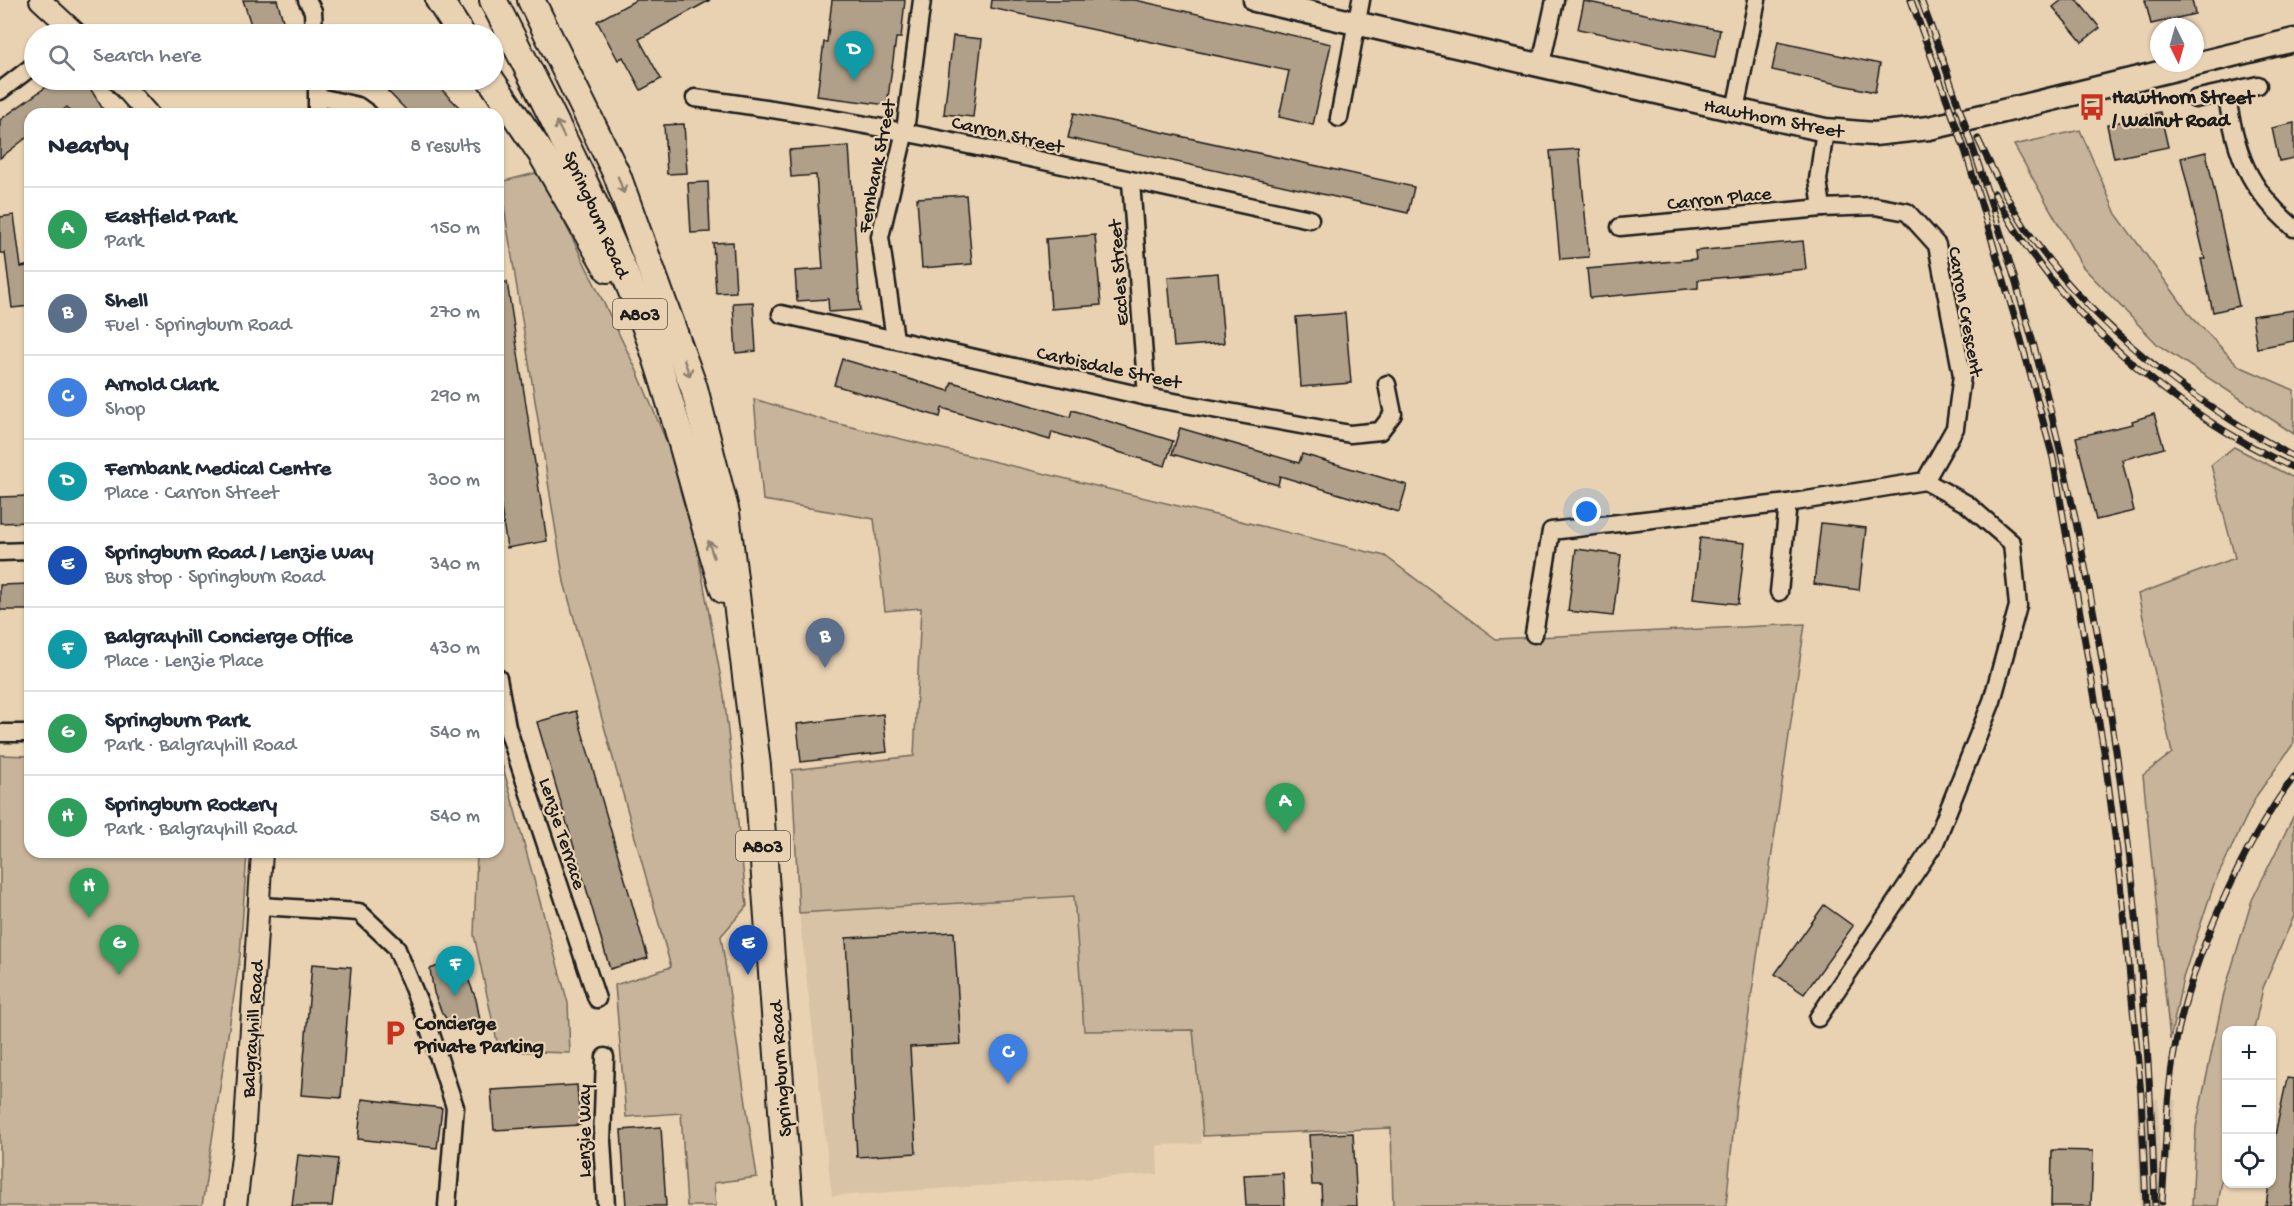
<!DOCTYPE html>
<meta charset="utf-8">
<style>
body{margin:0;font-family:"Gochi Hand",sans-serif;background:#f2f2f3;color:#1f2937}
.controls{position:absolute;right:18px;bottom:18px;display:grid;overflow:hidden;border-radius:12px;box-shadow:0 2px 4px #0004}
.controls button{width:54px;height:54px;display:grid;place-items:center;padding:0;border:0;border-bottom:2px solid #e0e1e3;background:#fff;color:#1f2937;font:30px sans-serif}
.compass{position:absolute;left:2150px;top:18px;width:54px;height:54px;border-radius:50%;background:#fff;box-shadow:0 2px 4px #0004;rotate:175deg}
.you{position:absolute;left:1587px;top:512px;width:21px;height:21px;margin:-15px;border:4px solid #fff;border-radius:50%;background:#1a73e8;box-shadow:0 0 0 9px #1a73e833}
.badge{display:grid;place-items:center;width:39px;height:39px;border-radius:50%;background:#c8321e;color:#fff;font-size:20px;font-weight:700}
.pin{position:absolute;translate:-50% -50px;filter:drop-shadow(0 2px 3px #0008)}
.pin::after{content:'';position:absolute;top:32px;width:21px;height:18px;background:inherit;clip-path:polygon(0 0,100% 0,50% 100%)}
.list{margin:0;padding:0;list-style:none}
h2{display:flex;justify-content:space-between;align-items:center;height:78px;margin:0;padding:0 24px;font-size:26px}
h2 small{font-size:20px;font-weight:400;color:#747a83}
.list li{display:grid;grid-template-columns:39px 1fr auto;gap:18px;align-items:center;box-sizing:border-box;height:84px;padding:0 24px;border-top:2px solid #e0e1e3}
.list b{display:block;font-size:22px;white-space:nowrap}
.list p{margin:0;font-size:20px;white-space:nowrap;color:#747a83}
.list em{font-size:20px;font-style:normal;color:#747a83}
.icon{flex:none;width:33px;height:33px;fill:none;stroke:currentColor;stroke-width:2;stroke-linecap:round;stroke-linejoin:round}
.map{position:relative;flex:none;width:2294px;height:1206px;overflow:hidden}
.search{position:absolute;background:#fff;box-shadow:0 2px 4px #0004;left:24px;top:24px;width:480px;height:66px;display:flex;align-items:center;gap:15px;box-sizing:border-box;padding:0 21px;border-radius:33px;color:#747a83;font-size:22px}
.panel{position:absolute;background:#fff;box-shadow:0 2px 4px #0004;left:24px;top:108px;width:480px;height:750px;border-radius:18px}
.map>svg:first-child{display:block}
.built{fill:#d8c3a6}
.green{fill:#c7b49a;stroke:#72685b;stroke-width:1.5}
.building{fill:#b0a089;stroke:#1c1c1c;stroke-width:1.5}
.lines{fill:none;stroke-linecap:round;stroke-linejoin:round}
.minor-casing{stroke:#1c1c1c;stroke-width:21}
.tertiary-casing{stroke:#1c1c1c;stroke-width:24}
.secondary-casing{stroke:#1c1c1c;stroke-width:27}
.primary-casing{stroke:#1c1c1c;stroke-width:30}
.minor{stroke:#e9d2b2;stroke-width:16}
.tertiary{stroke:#e9d2b2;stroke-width:20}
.secondary{stroke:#e9d2b2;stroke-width:22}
.primary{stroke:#e9d2b2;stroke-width:26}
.rail-casing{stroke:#1c1c1c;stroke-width:7}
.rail{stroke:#e9d2b2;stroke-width:4.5;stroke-dasharray:14;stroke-linecap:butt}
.oneway{stroke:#8d806e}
.labels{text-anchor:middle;stroke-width:4.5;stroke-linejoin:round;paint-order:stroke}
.shield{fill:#e9d2b2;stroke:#5a5349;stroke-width:1.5}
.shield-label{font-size:18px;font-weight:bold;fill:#1c1c1c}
.poi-label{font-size:20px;font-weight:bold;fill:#1c1c1c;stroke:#e9d2b2;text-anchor:start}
.street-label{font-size:20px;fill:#1c1c1c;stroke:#e9d2b2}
</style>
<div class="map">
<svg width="2294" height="1206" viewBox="0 0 2294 1206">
<rect width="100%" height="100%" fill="#e9d2b2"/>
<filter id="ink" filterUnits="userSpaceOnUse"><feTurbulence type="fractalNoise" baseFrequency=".0167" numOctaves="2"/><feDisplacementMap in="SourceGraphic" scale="12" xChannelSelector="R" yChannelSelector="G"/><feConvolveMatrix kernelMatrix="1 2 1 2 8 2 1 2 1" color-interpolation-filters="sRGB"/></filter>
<g filter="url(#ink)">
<g class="built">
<path d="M 1074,896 L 1084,1031 L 1193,1030 L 1202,1144 L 1157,1145 L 1158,1174 L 832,1196 L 799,913 Z"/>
<path d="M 2164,1098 L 2176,1100 L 2165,1206 L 2140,1206 L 2136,1100 L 2158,1099 L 2161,1169 Z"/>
</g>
<g class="green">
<path d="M 2080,130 L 2116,214 L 2191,316 L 2239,366 L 2294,390 L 2294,434 L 2158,345 L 2082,266 L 2014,145 Z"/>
<path d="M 540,172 L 637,371 L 686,488 L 724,695 L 747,906 L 721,936 L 757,1177 L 714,1183 L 716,1206 L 687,1206 L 681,1113 L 626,1117 L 615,985 L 671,967 L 564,582 L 500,182 Z"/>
<path d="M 754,399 L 827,421 L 1385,556 L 1496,639 L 1805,624 L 1736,1103 L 1726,1206 L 1393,1206 L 1391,1128 L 1203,1136 L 1193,1030 L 1084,1031 L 1074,896 L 799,913 L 792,770 L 914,756 L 921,608 L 885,611 L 874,519 L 763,500 Z"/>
<path d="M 2234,447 L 2294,478 L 2294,743 L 2257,795 L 2214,884 L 2183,978 L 2170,1040 L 2143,775 L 2172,753 L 2138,594 L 2235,558 L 2211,465 Z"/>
<path d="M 498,749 L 568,1003 L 570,1053 L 499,1051 L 474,935 L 477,852 L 498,852 Z"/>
<path d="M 0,755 L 30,756 L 30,852 L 247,852 L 240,956 L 202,1206 L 0,1206 Z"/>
<path d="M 2294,815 L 2294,916 L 2263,988 L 2254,1030 L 2226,1030 L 2226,1153 L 2218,1206 L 2192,1206 L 2196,1127 L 2224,993 L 2252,900 Z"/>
</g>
<g class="building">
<path d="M 243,0 L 277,0 L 287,34 L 254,34 Z"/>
<path d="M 636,0 L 710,0 L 639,39 L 661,79 L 641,90 L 623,57 L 618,60 L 597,21 Z"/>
<path d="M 832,0 L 905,0 L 901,38 L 896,38 L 887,105 L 817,96 L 824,42 L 827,42 Z"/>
<path d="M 992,0 L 1135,0 L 1331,44 L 1313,125 L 1279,117 L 1289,71 L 991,8 Z"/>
<path d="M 2062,0 L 2077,0 L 2100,28 L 2082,42 L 2053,7 Z"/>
<path d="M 2145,0 L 2192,0 L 2195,14 L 2151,24 Z"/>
<path d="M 1584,1 L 1720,30 L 1715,57 L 1578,29 Z"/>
<path d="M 953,36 L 982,39 L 973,117 L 944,114 Z"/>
<path d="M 1778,42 L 1880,64 L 1875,92 L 1772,70 Z"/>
<path d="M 56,80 L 85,80 L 106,114 L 72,114 L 67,107 L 58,114 L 30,114 L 30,135 L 0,158 L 0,120 Z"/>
<path d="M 377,80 L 432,80 L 466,114 L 410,114 Z"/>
<path d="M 2160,112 L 2168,147 L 2114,158 L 2107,125 Z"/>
<path d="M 1074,113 L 1414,187 L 1408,213 L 1068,138 Z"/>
<path d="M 2294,123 L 2294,158 L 2279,161 L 2272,128 Z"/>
<path d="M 684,124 L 687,173 L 667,174 L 664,125 Z"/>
<path d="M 849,146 L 860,310 L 829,312 L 828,299 L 797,301 L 795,271 L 823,269 L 816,175 L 791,177 L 789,150 Z"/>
<path d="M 1579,149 L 1589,257 L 1560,259 L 1550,151 Z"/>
<path d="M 2206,152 L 2239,306 L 2213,312 L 2201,259 L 2205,259 L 2181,158 Z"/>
<path d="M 708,182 L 710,232 L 691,233 L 688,183 Z"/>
<path d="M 966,195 L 972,264 L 922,268 L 917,198 Z"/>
<path d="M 14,215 L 21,267 L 30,265 L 30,306 L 12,308 L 5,253 L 0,253 L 0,217 Z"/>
<path d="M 1095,235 L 1101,305 L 1051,309 L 1046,239 Z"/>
<path d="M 1803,241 L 1806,269 L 1698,280 L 1698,288 L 1590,298 L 1587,269 L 1696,259 L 1695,251 Z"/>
<path d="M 733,242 L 736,292 L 716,293 L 713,243 Z"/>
<path d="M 1218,273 L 1224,343 L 1174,347 L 1168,277 Z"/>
<path d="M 507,282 L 547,541 L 507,548 L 498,488 L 498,283 Z"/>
<path d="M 753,302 L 756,351 L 736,353 L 733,303 Z"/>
<path d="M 2294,310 L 2294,341 L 2257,348 L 2252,316 Z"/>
<path d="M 1345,313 L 1351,383 L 1301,387 L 1296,317 Z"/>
<path d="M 842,359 L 949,391 L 952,382 L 1070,417 L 1072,410 L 1173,441 L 1165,466 L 1052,432 L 1050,440 L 942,408 L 940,417 L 834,385 Z"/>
<path d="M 2154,414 L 2164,448 L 2122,460 L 2134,511 L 2096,520 L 2076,437 L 2133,424 L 2132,421 Z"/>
<path d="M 1180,428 L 1299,463 L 1302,454 L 1407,485 L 1399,512 L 1280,476 L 1278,485 L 1172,454 Z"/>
<path d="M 30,496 L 30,522 L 0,523 L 0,497 Z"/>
<path d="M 1821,523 L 1866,528 L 1859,590 L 1814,584 Z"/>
<path d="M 1700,538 L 1745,543 L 1738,604 L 1693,599 Z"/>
<path d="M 1576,549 L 1621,555 L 1613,616 L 1568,611 Z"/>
<path d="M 30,584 L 30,610 L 0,610 L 0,585 Z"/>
<path d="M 576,711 L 648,958 L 610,969 L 537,722 Z"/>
<path d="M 883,714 L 887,752 L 801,762 L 797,724 Z"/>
<path d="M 1824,905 L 1853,926 L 1804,994 L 1775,974 Z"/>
<path d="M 954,932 L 961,1044 L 910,1047 L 916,1153 L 857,1157 L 846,938 Z"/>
<path d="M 455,960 L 467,976 L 476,999 L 480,1020 L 455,1030 L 442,1013 L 434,993 L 430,969 Z"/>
<path d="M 312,964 L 351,967 L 341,1098 L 301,1095 Z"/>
<path d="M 2287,1078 L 2294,1079 L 2294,1177 L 2291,1206 L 2266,1206 L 2269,1184 L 2271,1184 L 2271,1140 L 2274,1140 Z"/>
<path d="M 577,1085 L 580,1125 L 494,1130 L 491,1090 Z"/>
<path d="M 362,1099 L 442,1108 L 437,1148 L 358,1139 Z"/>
<path d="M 661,1127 L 666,1206 L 626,1206 L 621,1130 Z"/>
<path d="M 1353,1133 L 1357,1206 L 1322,1206 L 1321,1185 L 1312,1185 L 1309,1135 Z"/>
<path d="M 2052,1150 L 2093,1151 L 2091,1206 L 2051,1206 Z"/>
<path d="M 298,1155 L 338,1159 L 332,1206 L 292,1206 Z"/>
<path d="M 1283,1173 L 1285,1206 L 1246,1206 L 1244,1175 Z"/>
</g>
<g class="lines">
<defs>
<g id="minor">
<path d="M 307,0 L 313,11 L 314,34"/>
<path d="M 1541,64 L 1555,0"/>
<path d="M 0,91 L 34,65"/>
<path d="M 2226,93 C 2237,154 2245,185 2294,228"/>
<path d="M 319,97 L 358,106 L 369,114"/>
<path d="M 695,98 C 903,125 1106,176 1310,219"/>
<path d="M 2195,99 L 2258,85"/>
<path d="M 1735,110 L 1757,0"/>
<path d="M 317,114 L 317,80"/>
<path d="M 1339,118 L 1361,0"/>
<path d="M 1131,182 L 1147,397"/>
<path d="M 1822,208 L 1818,180 L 1825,130"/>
<path d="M 781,314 L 1147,397 L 1350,434 L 1380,431 L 1393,414 L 1387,384"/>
<path d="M 895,339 L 880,237 L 905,131 L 922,0"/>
<path d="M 0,552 L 29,551"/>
<path d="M 1779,592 L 1788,503"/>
<path d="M 1534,634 L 1551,531 L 1788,503 L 1925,481 L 1955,428 L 1962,375 L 1937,245 L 1907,212 L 1875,206 L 1822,208 L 1620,227"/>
<path d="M 498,678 L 507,727 L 597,999"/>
<path d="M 0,733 L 30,733"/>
<path d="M 260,906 L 359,912 L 396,947 L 427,1022 L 455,1107 L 447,1206"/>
<path d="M 1818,1018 L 1935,843 L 1992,701 L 2018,606 L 2012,543 L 1967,504 L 1925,481"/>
<path d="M 605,1057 L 602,1141 L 606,1206"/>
</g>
<g id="tertiary">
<path d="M 40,0 L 77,34"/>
<path d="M 118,80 L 148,114"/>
<path d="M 236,1206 L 244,1140 L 262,852"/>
</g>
<path id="secondary" d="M 1255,0 L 1735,110 L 1825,130 L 1874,134 L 1929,128 L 1987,115 L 2294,40"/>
<g id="primary">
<path d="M 439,0 L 461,34"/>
<path d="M 493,0 C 550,112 609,223 651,342 C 679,424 698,507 724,590"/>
<path d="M 531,0 L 617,175 L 694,388 L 726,513 L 757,766 L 789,1206"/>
<path d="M 491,80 L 541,153 L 608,269"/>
</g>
</defs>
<use href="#minor" class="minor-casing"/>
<use href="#tertiary" class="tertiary-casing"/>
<use href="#secondary" class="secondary-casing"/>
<use href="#primary" class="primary-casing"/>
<use href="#minor" class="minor"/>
<use href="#tertiary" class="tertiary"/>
<use href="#secondary" class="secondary"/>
<use href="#primary" class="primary"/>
<defs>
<g id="rail">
<path d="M 1911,0 L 1966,153 L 2017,325 L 2053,458 L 2104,751 L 2121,882 L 2141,1094 L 2146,1206"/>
<path d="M 1921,0 L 1943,59"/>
<path d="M 1940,52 C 1979,164 2017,277 2046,392 C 2113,657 2146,932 2155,1206"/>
<path d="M 1978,139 C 1994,173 2011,208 2033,239 C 2100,333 2193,402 2294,457"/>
<path d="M 1994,193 C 2058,313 2171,411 2294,468"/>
<path d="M 2162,1202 C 2166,1150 2166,1097 2175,1047 C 2190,961 2242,846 2294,777"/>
</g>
</defs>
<use href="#rail" class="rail-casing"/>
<use href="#rail" class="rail"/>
</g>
<defs><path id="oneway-shaft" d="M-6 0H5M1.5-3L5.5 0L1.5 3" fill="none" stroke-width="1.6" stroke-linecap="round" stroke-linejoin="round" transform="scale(1.5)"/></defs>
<g class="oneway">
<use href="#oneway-shaft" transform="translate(560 129) rotate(-117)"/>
<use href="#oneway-shaft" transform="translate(621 185) rotate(70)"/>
<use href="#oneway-shaft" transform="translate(687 368) rotate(70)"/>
<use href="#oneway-shaft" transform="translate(711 549) rotate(-107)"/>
</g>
</g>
<defs>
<symbol id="bus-bare" viewBox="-9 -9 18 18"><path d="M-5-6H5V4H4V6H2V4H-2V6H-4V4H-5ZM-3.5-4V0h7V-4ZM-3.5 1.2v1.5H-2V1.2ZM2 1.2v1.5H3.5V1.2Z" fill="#c8321e" stroke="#e9d2b2" stroke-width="2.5" paint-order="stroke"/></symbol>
<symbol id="parking-bare" viewBox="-9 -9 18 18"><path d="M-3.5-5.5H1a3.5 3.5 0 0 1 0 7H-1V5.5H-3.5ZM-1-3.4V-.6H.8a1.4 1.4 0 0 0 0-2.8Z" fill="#c8321e" stroke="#e9d2b2" stroke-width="2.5" paint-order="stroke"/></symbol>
</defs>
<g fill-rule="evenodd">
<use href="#bus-bare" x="2073" y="88" width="38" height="38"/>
<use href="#parking-bare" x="376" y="1014" width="38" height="38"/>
</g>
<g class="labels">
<g class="shield">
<rect x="613" y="299" width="54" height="30" rx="4.5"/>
<rect x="736" y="831" width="54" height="30" rx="4.5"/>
</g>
<g class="shield-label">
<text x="640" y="320">A803</text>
<text x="763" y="852">A803</text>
</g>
<g class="poi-label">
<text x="2112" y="103">Hawthorn Street<tspan x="2112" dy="23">/ Walnut Road</tspan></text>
<text x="415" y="1029">Concierge<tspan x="415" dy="23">Private Parking</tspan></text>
</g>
<g class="street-label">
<text transform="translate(1774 117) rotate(11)" y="7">Hawthorn Street</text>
<text transform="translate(1008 133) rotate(13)" y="7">Carron Street</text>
<text transform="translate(875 166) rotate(-79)" y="7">Fernbank Street</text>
<text transform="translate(1719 197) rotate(-6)" y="7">Carron Place</text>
<text transform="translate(598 214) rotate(66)" y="7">Springburn Road</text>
<text transform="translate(1117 273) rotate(-94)" y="7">Eccles Street</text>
<text transform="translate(1967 311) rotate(80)" y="7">Carron Crescent</text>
<text transform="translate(1109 366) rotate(12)" y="7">Carbisdale Street</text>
<text transform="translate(564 833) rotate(72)" y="7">Lenzie Terrace</text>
<text transform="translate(251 1029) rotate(-86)" y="7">Balgrayhill Road</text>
<text transform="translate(779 1069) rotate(-94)" y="7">Springburn Road</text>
<text transform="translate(583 1131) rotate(-90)" y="7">Lenzie Way</text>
</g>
</g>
</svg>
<div class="controls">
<button>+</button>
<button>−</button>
<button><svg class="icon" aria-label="locate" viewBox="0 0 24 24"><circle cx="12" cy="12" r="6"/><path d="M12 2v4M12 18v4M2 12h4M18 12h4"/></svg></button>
</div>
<svg class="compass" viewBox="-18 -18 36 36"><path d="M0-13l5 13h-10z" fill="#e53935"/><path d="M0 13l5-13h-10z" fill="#747a83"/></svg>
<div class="you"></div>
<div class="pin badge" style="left:1285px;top:833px;background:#2e9e5b">A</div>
<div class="pin badge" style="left:825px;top:668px;background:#5c6f8a">B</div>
<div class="pin badge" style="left:1008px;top:1084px;background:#3f7fe0">C</div>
<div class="pin badge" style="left:854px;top:81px;background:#0f9aa8">D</div>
<div class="pin badge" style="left:748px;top:975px;background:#1a4fb4">E</div>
<div class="pin badge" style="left:455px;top:996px;background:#0f9aa8">F</div>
<div class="pin badge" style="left:119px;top:975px;background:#2e9e5b">G</div>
<div class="pin badge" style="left:89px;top:918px;background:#2e9e5b">H</div>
<div class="search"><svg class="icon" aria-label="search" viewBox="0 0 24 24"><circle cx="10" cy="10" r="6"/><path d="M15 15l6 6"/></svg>Search here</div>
<section class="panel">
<h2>Nearby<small>8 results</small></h2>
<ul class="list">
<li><span class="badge" style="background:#2e9e5b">A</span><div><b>Eastfield Park</b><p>Park</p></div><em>150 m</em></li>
<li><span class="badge" style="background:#5c6f8a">B</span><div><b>Shell</b><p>Fuel · Springburn Road</p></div><em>270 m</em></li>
<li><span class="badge" style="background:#3f7fe0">C</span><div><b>Arnold Clark</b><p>Shop</p></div><em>290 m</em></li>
<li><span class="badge" style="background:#0f9aa8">D</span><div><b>Fernbank Medical Centre</b><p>Place · Carron Street</p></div><em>300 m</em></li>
<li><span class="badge" style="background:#1a4fb4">E</span><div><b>Springburn Road / Lenzie Way</b><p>Bus stop · Springburn Road</p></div><em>340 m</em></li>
<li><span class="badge" style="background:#0f9aa8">F</span><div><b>Balgrayhill Concierge Office</b><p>Place · Lenzie Place</p></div><em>430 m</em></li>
<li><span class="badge" style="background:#2e9e5b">G</span><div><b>Springburn Park</b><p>Park · Balgrayhill Road</p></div><em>540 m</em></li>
<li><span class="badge" style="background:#2e9e5b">H</span><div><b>Springburn Rockery</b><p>Park · Balgrayhill Road</p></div><em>540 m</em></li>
</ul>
</section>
</div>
